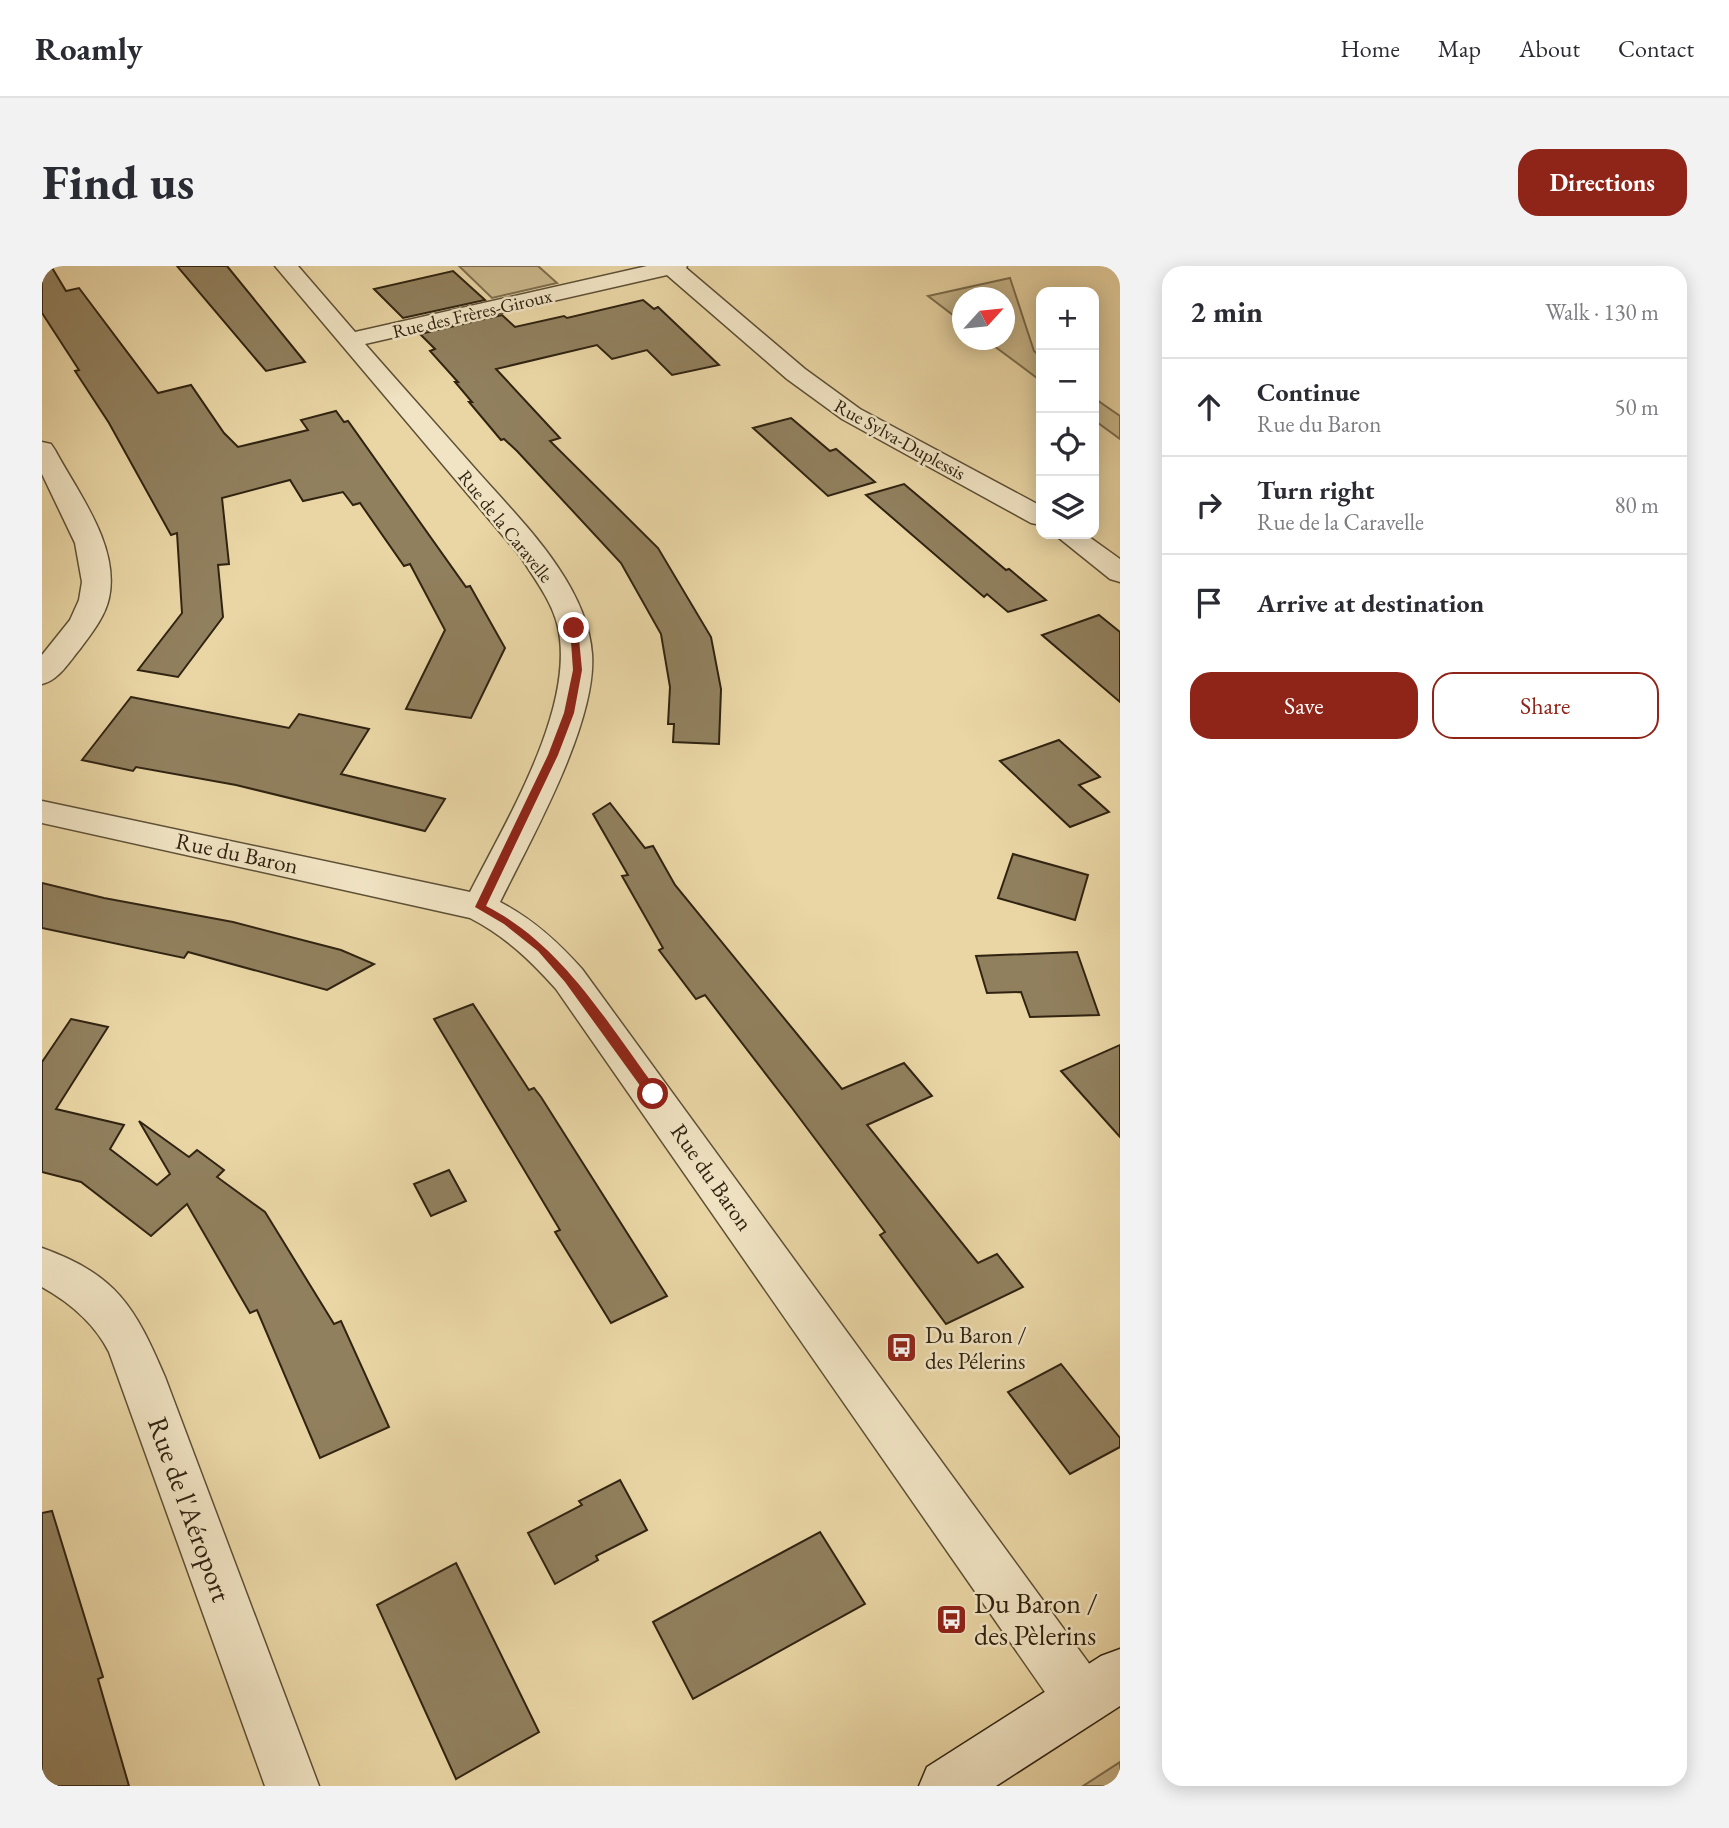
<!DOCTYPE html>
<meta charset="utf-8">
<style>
body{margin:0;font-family:"EB Garamond",serif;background:#f2f2f3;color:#2b2b33}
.controls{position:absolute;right:21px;top:21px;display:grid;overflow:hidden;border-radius:14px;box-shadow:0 4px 18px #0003}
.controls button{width:63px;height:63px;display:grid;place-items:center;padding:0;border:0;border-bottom:2px solid #e1e1e2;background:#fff;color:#2b2b33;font:35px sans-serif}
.compass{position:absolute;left:910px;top:21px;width:63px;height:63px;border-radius:50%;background:#fff;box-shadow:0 4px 18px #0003;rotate:63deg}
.stop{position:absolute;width:21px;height:21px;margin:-16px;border:5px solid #8f2418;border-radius:50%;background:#fff}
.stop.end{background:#8f2418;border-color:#fff;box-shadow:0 2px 7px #0008}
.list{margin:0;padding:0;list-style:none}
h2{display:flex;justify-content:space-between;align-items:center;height:91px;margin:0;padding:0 28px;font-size:30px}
h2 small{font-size:23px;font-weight:400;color:#7c7c81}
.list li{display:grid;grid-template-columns:46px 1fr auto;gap:21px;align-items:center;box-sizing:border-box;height:98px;padding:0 28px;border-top:2px solid #e1e1e2}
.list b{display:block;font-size:26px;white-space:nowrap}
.list p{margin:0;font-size:23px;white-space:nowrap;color:#7c7c81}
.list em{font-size:23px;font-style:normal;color:#7c7c81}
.actions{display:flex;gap:14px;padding:21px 28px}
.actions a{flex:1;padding:16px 0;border:2px solid #8f2418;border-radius:21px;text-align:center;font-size:24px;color:#8f2418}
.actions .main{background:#8f2418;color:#fff}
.icon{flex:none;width:38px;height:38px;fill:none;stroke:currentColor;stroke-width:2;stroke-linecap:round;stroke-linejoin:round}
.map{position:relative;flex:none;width:1078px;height:1520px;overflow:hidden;border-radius:21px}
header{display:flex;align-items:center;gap:42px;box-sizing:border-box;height:98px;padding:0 35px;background:#fff;border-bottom:2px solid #e1e1e2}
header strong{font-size:33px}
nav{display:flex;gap:38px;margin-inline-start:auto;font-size:24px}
.intro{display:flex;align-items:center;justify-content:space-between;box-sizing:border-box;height:168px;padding:0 42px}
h1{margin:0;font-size:49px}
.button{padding:18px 32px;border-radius:21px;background:#8f2418;color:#fff;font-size:24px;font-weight:700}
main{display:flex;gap:42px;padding:0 42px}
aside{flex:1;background:#fff;border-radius:21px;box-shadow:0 4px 18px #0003}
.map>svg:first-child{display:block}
.green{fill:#cab88c;stroke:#7d6e4e;stroke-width:2}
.building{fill:#91805e;stroke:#302311;stroke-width:2}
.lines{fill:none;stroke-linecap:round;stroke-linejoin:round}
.street-casing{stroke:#5e5036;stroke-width:3}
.secondary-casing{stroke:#302311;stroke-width:3}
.street{fill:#f1e4c4;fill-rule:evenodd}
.secondary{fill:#f1e4c4;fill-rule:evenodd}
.route{fill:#8f2418}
.labels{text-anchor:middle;stroke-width:5;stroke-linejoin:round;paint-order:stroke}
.far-street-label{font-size:19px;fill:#302311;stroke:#f1e4c4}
.street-label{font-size:23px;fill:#302311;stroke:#f1e4c4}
.poi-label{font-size:23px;fill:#302311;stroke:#f1e4c4;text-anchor:start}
.near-street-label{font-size:28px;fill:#302311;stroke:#f1e4c4}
.near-poi-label{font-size:28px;fill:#302311;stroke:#f1e4c4;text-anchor:start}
</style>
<header>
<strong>Roamly</strong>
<nav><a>Home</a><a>Map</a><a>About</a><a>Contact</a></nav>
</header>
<div class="intro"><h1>Find us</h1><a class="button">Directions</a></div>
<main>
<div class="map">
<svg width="1078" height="1520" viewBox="0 0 1078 1520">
<rect width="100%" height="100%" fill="#ead6a5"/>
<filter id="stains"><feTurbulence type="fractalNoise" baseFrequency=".00286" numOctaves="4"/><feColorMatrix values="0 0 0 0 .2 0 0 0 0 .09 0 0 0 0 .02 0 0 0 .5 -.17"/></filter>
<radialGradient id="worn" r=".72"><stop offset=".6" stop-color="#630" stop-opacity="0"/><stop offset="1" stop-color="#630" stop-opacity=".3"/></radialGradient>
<g class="green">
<path d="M 417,0 L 496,0 L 515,17 L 450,32 Z"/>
<path d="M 968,12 L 992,85 L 999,91 L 999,115 L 944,74 L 962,74 L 962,32 L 920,32 L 920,56 L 886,30 Z"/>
<path d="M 1052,132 L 1078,150 L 1078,173 L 1052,154 Z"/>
<path d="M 1078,1496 L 1078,1520 L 1041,1520 Z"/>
</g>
<g class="building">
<path d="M 0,0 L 9,0 L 24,25 L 37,22 L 116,127 L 149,119 L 182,167 L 196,181 L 266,164 L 259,154 L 294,145 L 302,156 L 306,155 L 424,321 L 428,320 L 463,382 L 429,452 L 364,443 L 403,364 L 368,298 L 362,300 L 318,237 L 311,239 L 301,226 L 261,235 L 248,214 L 180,232 L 187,298 L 176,299 L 181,351 L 136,411 L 96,404 L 140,347 L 135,267 L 129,269 L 67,157 L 33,105 L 37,104 L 0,47 Z"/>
<path d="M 135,0 L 185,0 L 263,96 L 224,105 Z"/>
<path d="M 411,5 L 443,34 L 361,52 L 332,23 Z"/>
<path d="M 601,34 L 612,43 L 616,41 L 677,99 L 630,109 L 605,84 L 570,93 L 555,79 L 454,103 L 518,172 L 508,175 L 616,282 L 669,371 L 679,423 L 677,478 L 631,476 L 632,458 L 626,458 L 628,421 L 619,368 L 579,297 L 475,185 L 462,173 L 459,174 L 427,136 L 430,136 L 413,116 L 416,116 L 388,85 L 393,83 L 378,68 L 460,49 L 473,61 L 522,50 L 525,52 Z"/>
<path d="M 749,152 L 788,185 L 794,183 L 833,216 L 786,230 L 711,162 Z"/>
<path d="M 862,218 L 964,304 L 967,303 L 1004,334 L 966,346 L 945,328 L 942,331 L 824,229 Z"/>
<path d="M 1057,349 L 1078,366 L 1078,436 L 1000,369 Z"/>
<path d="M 89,431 L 247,462 L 257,448 L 327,463 L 299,508 L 403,533 L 383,565 L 194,519 L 94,501 L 91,505 L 40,494 Z"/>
<path d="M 1017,474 L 1058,511 L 1037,519 L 1067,546 L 1028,561 L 958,495 Z"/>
<path d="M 568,537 L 603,582 L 611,580 L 633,619 L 800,823 L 862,797 L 890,830 L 825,859 L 936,997 L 955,988 L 981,1021 L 904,1058 L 838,969 L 843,966 L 750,842 L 663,729 L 654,733 L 617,684 L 621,682 L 580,610 L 586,609 L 551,548 Z"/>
<path d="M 971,588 L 1046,609 L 1033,654 L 956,632 Z"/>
<path d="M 0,617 L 62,632 L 191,656 L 299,684 L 332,698 L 285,724 L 146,686 L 142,692 L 0,662 Z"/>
<path d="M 1035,686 L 1057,749 L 988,751 L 979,726 L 945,727 L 934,690 Z"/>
<path d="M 431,738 L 487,824 L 492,822 L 499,831 L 625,1030 L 569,1057 L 513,966 L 518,964 L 392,753 Z"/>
<path d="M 29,753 L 66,761 L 14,843 L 82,859 L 68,883 L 115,919 L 128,908 L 97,855 L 147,891 L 155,884 L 182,904 L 175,911 L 223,946 L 292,1058 L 299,1055 L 347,1161 L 278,1192 L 215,1044 L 208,1047 L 145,938 L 109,970 L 39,916 L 0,906 L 0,796 Z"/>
<path d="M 1078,779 L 1078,871 L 1019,805 Z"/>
<path d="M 407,904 L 424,935 L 389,950 L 372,918 Z"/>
<path d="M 1019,1098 L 1078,1172 L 1078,1181 L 1028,1208 L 966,1126 Z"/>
<path d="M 578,1214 L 605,1264 L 554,1290 L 556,1294 L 513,1318 L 486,1267 L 540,1239 L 537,1235 Z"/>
<path d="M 10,1245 L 61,1411 L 56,1413 L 87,1520 L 0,1520 L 0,1247 Z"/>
<path d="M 778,1266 L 823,1338 L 651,1433 L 611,1356 Z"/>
<path d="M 414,1297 L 497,1466 L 414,1513 L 335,1339 Z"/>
</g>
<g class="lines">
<defs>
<g id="street">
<path d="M 233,0 L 256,0 L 313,66 L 605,0 L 645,0 L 644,2 L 763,103 L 818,143 L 999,240 L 999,259 L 989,257 L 800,153 L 745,113 L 625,9 L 323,78 C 358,118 394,158 429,198 C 474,250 545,315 550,388 C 555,457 489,573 458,636 C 491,653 516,676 540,703 L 1059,1414 L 1067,1433 L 1059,1452 L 1040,1460 L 1021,1452 L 514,723 C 488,694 463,670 428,652 L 0,557 L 0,535 L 428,626 C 464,555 534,441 516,361 C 510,335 492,312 478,290 Z"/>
<path d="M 0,176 L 9,178 L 13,184 C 36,227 78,280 67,332 C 63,351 49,368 38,383 C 27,396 17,414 0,418 L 0,389 L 28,354 L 37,334 L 40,316 L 33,277 L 0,208 Z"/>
<path d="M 1012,268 L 1043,268 L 1078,293 L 1078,316 L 1068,313 Z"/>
<path d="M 0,982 C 75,1009 93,1041 123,1111 L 277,1520 L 223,1520 L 67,1086 C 53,1058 27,1036 0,1021 Z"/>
</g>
<path id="secondary" d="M 1078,1383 L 1078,1440 L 954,1520 L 877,1520 L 885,1501 L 1059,1390 Z"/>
</defs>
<use href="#street" class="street-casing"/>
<use href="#secondary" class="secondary-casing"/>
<use href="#street" class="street"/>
<use href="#secondary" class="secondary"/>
</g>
<path class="route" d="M 532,359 L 536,362 L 540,404 L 532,447 L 516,489 L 444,640 C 521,679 565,757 616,825 L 617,828 L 611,833 L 607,832 L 523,716 L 496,685 L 462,658 L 433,641 L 506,489 L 522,447 L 531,404 L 528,362 Z"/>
<defs>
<symbol id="bus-square" viewBox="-11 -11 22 22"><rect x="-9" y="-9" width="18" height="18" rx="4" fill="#8f2418" stroke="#f1e4c4"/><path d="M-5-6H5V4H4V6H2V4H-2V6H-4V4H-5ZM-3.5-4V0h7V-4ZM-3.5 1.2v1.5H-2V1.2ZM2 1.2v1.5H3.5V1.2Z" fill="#fff"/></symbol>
</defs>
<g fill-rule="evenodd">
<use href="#bus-square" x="842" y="1064" width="35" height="35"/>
<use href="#bus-square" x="892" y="1336" width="35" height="35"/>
</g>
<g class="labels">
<g class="far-street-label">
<text transform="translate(430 47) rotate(-13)" y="7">Rue des Frères-Giroux</text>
<text transform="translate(858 173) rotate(29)" y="7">Rue Sylva-Duplessis</text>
<text transform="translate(464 260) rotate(51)" y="7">Rue de la Caravelle</text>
</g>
<g class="street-label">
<text transform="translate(195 587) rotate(12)" y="8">Rue du Baron</text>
<text transform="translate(670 911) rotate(55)" y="8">Rue du Baron</text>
</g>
<g class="poi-label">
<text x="883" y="1077">Du Baron /<tspan x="883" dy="26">des Pélerins</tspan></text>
</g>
<g class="near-street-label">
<text transform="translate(148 1243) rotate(70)" y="10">Rue de l'Aéroport</text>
</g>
<g class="near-poi-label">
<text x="932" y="1347">Du Baron /<tspan x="932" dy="32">des Pèlerins</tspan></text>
</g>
</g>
<rect width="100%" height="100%" filter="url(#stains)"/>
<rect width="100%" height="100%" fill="url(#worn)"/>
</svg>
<div class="controls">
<button>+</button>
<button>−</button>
<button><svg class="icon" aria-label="locate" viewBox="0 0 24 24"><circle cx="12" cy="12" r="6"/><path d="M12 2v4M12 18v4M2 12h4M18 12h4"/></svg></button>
<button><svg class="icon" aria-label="layers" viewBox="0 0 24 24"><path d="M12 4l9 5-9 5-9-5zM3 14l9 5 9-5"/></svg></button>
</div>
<svg class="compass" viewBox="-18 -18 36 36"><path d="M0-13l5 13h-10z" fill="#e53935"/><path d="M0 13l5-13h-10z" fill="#7c7c81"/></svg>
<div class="stop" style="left:611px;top:828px"></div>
<div class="stop end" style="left:532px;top:362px"></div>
</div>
<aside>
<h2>2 min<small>Walk · 130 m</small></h2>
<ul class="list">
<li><svg class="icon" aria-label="ahead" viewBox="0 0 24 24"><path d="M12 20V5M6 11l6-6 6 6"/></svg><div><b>Continue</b><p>Rue du Baron</p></div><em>50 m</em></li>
<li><svg class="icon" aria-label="right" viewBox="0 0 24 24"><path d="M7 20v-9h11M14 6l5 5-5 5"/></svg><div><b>Turn right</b><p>Rue de la Caravelle</p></div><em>80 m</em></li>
<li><svg class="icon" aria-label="arrive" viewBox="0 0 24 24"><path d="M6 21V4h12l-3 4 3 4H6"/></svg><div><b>Arrive at destination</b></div></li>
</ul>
<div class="actions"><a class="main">Save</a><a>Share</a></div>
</aside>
</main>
